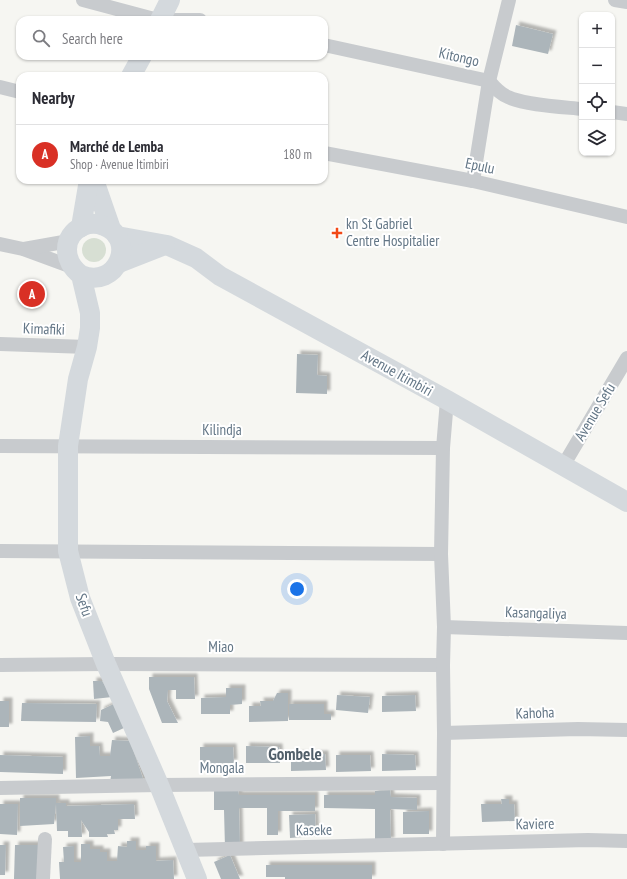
<!DOCTYPE html>
<meta charset="utf-8">
<style>
body{margin:0;font-family:"PT Sans Narrow",sans-serif;background:#f2f2f3;color:#2b2b33}
.controls{position:absolute;right:12px;top:12px;display:grid;overflow:hidden;border-radius:8px;box-shadow:0 1px 3px #0004}
.controls button{width:36px;height:36px;display:grid;place-items:center;padding:0;border:0;border-bottom:1px solid #e1e1e2;background:#fff;color:#2b2b33;font:20px sans-serif}
.you{position:absolute;left:297px;top:589px;width:14px;height:14px;margin:-10px;border:3px solid #fff;border-radius:50%;background:#1a73e8;box-shadow:0 0 0 6px #1a73e833}
.badge{display:grid;place-items:center;width:26px;height:26px;border-radius:50%;background:#d93025;color:#fff;font-size:13px;font-weight:700}
.pin{position:absolute;translate:-50% -50%;border:2px solid #fff;box-shadow:0 1px 4px #0006}
.list{margin:0;padding:0;list-style:none}
h2{display:flex;justify-content:space-between;align-items:center;height:52px;margin:0;padding:0 16px;font-size:17px}
h2 small{font-size:13px;font-weight:400;color:#7c7c81}
.list li{display:grid;grid-template-columns:26px 1fr auto;gap:12px;align-items:center;box-sizing:border-box;height:60px;padding:0 16px;border-top:1px solid #e1e1e2}
.list b{display:block;font-size:15px;white-space:nowrap}
.list p{margin:0;font-size:13px;white-space:nowrap;color:#7c7c81}
.list em{font-size:13px;font-style:normal;color:#7c7c81}
.icon{flex:none;width:22px;height:22px;fill:none;stroke:currentColor;stroke-width:2;stroke-linecap:round;stroke-linejoin:round}
.map{position:relative;flex:none;width:627px;height:879px;overflow:hidden}
.search{position:absolute;background:#fff;box-shadow:0 1px 3px #0004;left:16px;top:16px;width:312px;height:44px;display:flex;align-items:center;gap:10px;box-sizing:border-box;padding:0 14px;border-radius:12px;color:#7c7c81;font-size:15px}
.panel{position:absolute;background:#fff;box-shadow:0 1px 3px #0004;left:16px;top:72px;width:312px;height:112px;border-radius:12px}
.map>svg:first-child{display:block}
.green{fill:#d7dfd3}
.building{fill:#acb5ba;filter:url(#shadow)}
.lines{fill:none;stroke-linecap:round;stroke-linejoin:round}
.street{stroke:#c8cbce;stroke-width:14}
.secondary{stroke:#d4d9dd;stroke-width:20}
.poi-dot{fill:#f24917;stroke:#fff;stroke-width:1.5}
.labels{text-anchor:middle;stroke-width:4;stroke-linejoin:round;paint-order:stroke}
.street-label{font-size:15px;fill:#637686;stroke:#fff}
.poi-label{font-size:15px;fill:#637686;stroke:#fff;text-anchor:start}
.quarter-label{font-size:17px;font-weight:bold;fill:#515f6a;stroke:#fff}
</style>
<div class="map">
<svg width="627" height="879" viewBox="0 0 627 879">
<defs>
<filter id="shadow"><feDropShadow dx="3.5" dy="-3.5" stdDeviation="1" flood-color="#0004"/></filter>
</defs>
<rect width="100%" height="100%" fill="#f6f6f2"/>
<circle class="green" cx="94" cy="250" r="12"/>
<g class="building">
<path d="M 516,25 L 553,34 L 548,54 L 512,46 Z"/>
<path d="M 297,354 L 318,355 L 317,375 L 327,376 L 327,394 L 296,393 Z"/>
<path d="M 149,677 L 194,677 L 195,699 L 176,699 L 176,690 L 168,690 L 167,701 L 178,723 L 162,723 L 149,689 Z"/>
<path d="M 93,681 L 102,681 L 112,697 L 94,699 Z"/>
<path d="M 226,688 L 242,688 L 242,704 L 230,705 L 230,714 L 201,714 L 201,698 L 226,697 Z"/>
<path d="M 277,693 L 288,693 L 288,721 L 249,722 L 249,706 L 261,706 L 260,701 L 273,701 Z"/>
<path d="M 337,695 L 370,697 L 368,713 L 336,710 Z"/>
<path d="M 415,695 L 416,711 L 382,712 L 382,696 Z"/>
<rect x="0" y="701" width="9" height="26"/>
<path d="M 22,703 L 97,704 L 96,722 L 21,721 Z"/>
<path d="M 116,703 L 126,727 L 113,733 L 108,722 L 100,721 L 101,710 Z"/>
<path d="M 289,704 L 324,704 L 324,714 L 331,714 L 331,720 L 289,720 Z"/>
<path d="M 90,736 L 90,746 L 99,746 L 100,756 L 110,756 L 112,740 L 130,741 L 145,784 L 110,783 L 111,776 L 76,778 L 75,737 Z"/>
<path d="M 246,746 L 279,747 L 280,763 L 246,763 Z"/>
<path d="M 200,747 L 233,747 L 234,763 L 200,764 Z"/>
<path d="M 291,754 L 325,754 L 326,770 L 291,771 Z"/>
<path d="M 382,754 L 415,755 L 416,770 L 382,771 Z"/>
<path d="M 0,755 L 63,757 L 63,774 L 0,772 Z"/>
<path d="M 336,755 L 370,755 L 371,771 L 336,772 Z"/>
<path d="M 238,790 L 239,795 L 315,795 L 315,811 L 278,811 L 278,835 L 267,835 L 267,808 L 239,808 L 240,847 L 225,848 L 224,810 L 214,810 L 214,791 Z"/>
<path d="M 390,790 L 391,797 L 417,798 L 417,810 L 390,809 L 391,841 L 375,841 L 375,809 L 324,808 L 324,795 L 375,795 L 375,791 Z"/>
<path d="M 20,798 L 56,798 L 56,803 L 66,803 L 66,806 L 134,804 L 135,819 L 118,819 L 118,830 L 114,830 L 115,834 L 107,834 L 108,837 L 89,837 L 89,832 L 81,820 L 82,837 L 68,837 L 68,831 L 57,831 L 56,804 L 54,824 L 20,826 Z"/>
<path d="M 501,799 L 509,799 L 509,804 L 514,804 L 515,821 L 482,822 L 481,804 L 502,804 Z"/>
<path d="M 0,804 L 18,804 L 17,835 L 0,834 Z"/>
<path d="M 429,811 L 429,834 L 403,834 L 403,812 Z"/>
<path d="M 315,814 L 316,836 L 290,838 L 289,815 Z"/>
<path d="M 127,841 L 136,841 L 136,850 L 146,850 L 146,846 L 156,846 L 156,861 L 173,860 L 174,879 L 60,879 L 59,862 L 64,862 L 63,847 L 74,846 L 74,862 L 81,862 L 81,844 L 90,844 L 90,849 L 100,849 L 100,852 L 107,852 L 107,861 L 117,861 L 118,846 L 127,847 Z"/>
<path d="M 0,845 L 6,845 L 5,875 L 0,875 Z"/>
<path d="M 15,845 L 40,845 L 39,879 L 14,879 Z"/>
<path d="M 230,855 L 240,879 L 221,879 L 214,862 Z"/>
<path d="M 266,865 L 372,865 L 372,879 L 285,879 L 285,877 L 266,877 Z"/>
</g>
<g class="lines">
<g class="street">
<path d="M 83,0 L 158,20"/>
<path d="M 615,0 L 627,2"/>
<path d="M 170,20 L 200,20"/>
<path d="M 324,45 L 489,81 C 494,87 500,94 508,97 C 524,105 563,107 582,109"/>
<path d="M 0,87 L 20,92"/>
<path d="M 612,112 L 627,114"/>
<path d="M 324,153 L 473,181 L 627,217"/>
<path d="M 473,181 L 489,81 L 509,0"/>
<path d="M 0,244 L 23,249 L 72,267"/>
<path d="M 24,249 L 69,241"/>
<path d="M 0,344 L 87,347"/>
<path d="M 0,446 L 443,448"/>
<path d="M 563,466 L 627,358"/>
<path d="M 0,551 L 441,554"/>
<path d="M 444,627 L 627,633"/>
<path d="M 0,665 L 106,664 L 443,665"/>
<path d="M 444,733 L 578,729 L 627,730"/>
<path d="M 0,788 L 159,785 L 443,783"/>
<path d="M 443,844 L 444,733 L 443,665 L 444,627 L 441,554 L 443,448 L 447,400"/>
<path d="M 186,850 L 588,840 L 627,841"/>
<path d="M 43,879 L 45,839"/>
</g>
<g class="secondary">
<path d="M 160,20 L 170,0"/>
<path d="M 131,76 L 142,56"/>
<path d="M 94,180 L 111,229"/>
<path d="M 81,227 L 89,180"/>
<path d="M 117,236 L 167,245 L 196,258 L 220,276 L 447,400 L 627,502"/>
<path d="M 119,263 L 165,245"/>
<path d="M 81,275 C 117,290 138,239 104,226 C 97,223 90,223 83,226 C 61,236 63,262 81,275 L 90,313 L 90,328 L 87,347 L 78,379 L 68,446 L 68,551 L 80,598 L 106,664 L 159,785 L 197,879"/>
</g>
</g>
<path class="poi-dot" d="M335 227h4v4h4v4h-4v4h-4v-4h-4v-4h4z"/>
<g class="labels">
<g class="street-label">
<text transform="translate(459 57) rotate(13)" y="5">Kitongo</text>
<text transform="translate(480 166) rotate(12)" y="5">Epulu</text>
<text transform="translate(44 329) rotate(2)" y="5">Kimafiki</text>
<text transform="translate(397 373) rotate(29)" y="5">Avenue Itimbiri</text>
<text transform="translate(595 412) rotate(-59)" y="5">Avenue Sefu</text>
<text x="222" y="435">Kilindja</text>
<text transform="translate(84 605) rotate(71)" y="5">Sefu</text>
<text transform="translate(536 613) rotate(2)" y="5">Kasangaliya</text>
<text x="221" y="652">Miao</text>
<text transform="translate(535 713) rotate(-2)" y="5">Kahoha</text>
<text x="222" y="773">Mongala</text>
<text transform="translate(535 824) rotate(-1)" y="5">Kaviere</text>
<text transform="translate(314 830) rotate(-1)" y="5">Kaseke</text>
</g>
<g class="poi-label">
<text x="346" y="229">kn St Gabriel<tspan x="346" dy="17">Centre Hospitalier</tspan></text>
</g>
<g class="quarter-label">
<text x="295" y="760">Gombele</text>
</g>
</g>
</svg>
<div class="controls">
<button>+</button>
<button>−</button>
<button><svg class="icon" aria-label="locate" viewBox="0 0 24 24"><circle cx="12" cy="12" r="6"/><path d="M12 2v4M12 18v4M2 12h4M18 12h4"/></svg></button>
<button><svg class="icon" aria-label="layers" viewBox="0 0 24 24"><path d="M12 4l9 5-9 5-9-5zM3 14l9 5 9-5"/></svg></button>
</div>
<div class="you"></div>
<div class="pin badge" style="left:32px;top:294px">A</div>
<div class="search"><svg class="icon" aria-label="search" viewBox="0 0 24 24"><circle cx="10" cy="10" r="6"/><path d="M15 15l6 6"/></svg>Search here</div>
<section class="panel">
<h2>Nearby<small></small></h2>
<ul class="list">
<li><span class="badge">A</span><div><b>Marché de Lemba</b><p>Shop · Avenue Itimbiri</p></div><em>180 m</em></li>
</ul>
</section>
</div>
